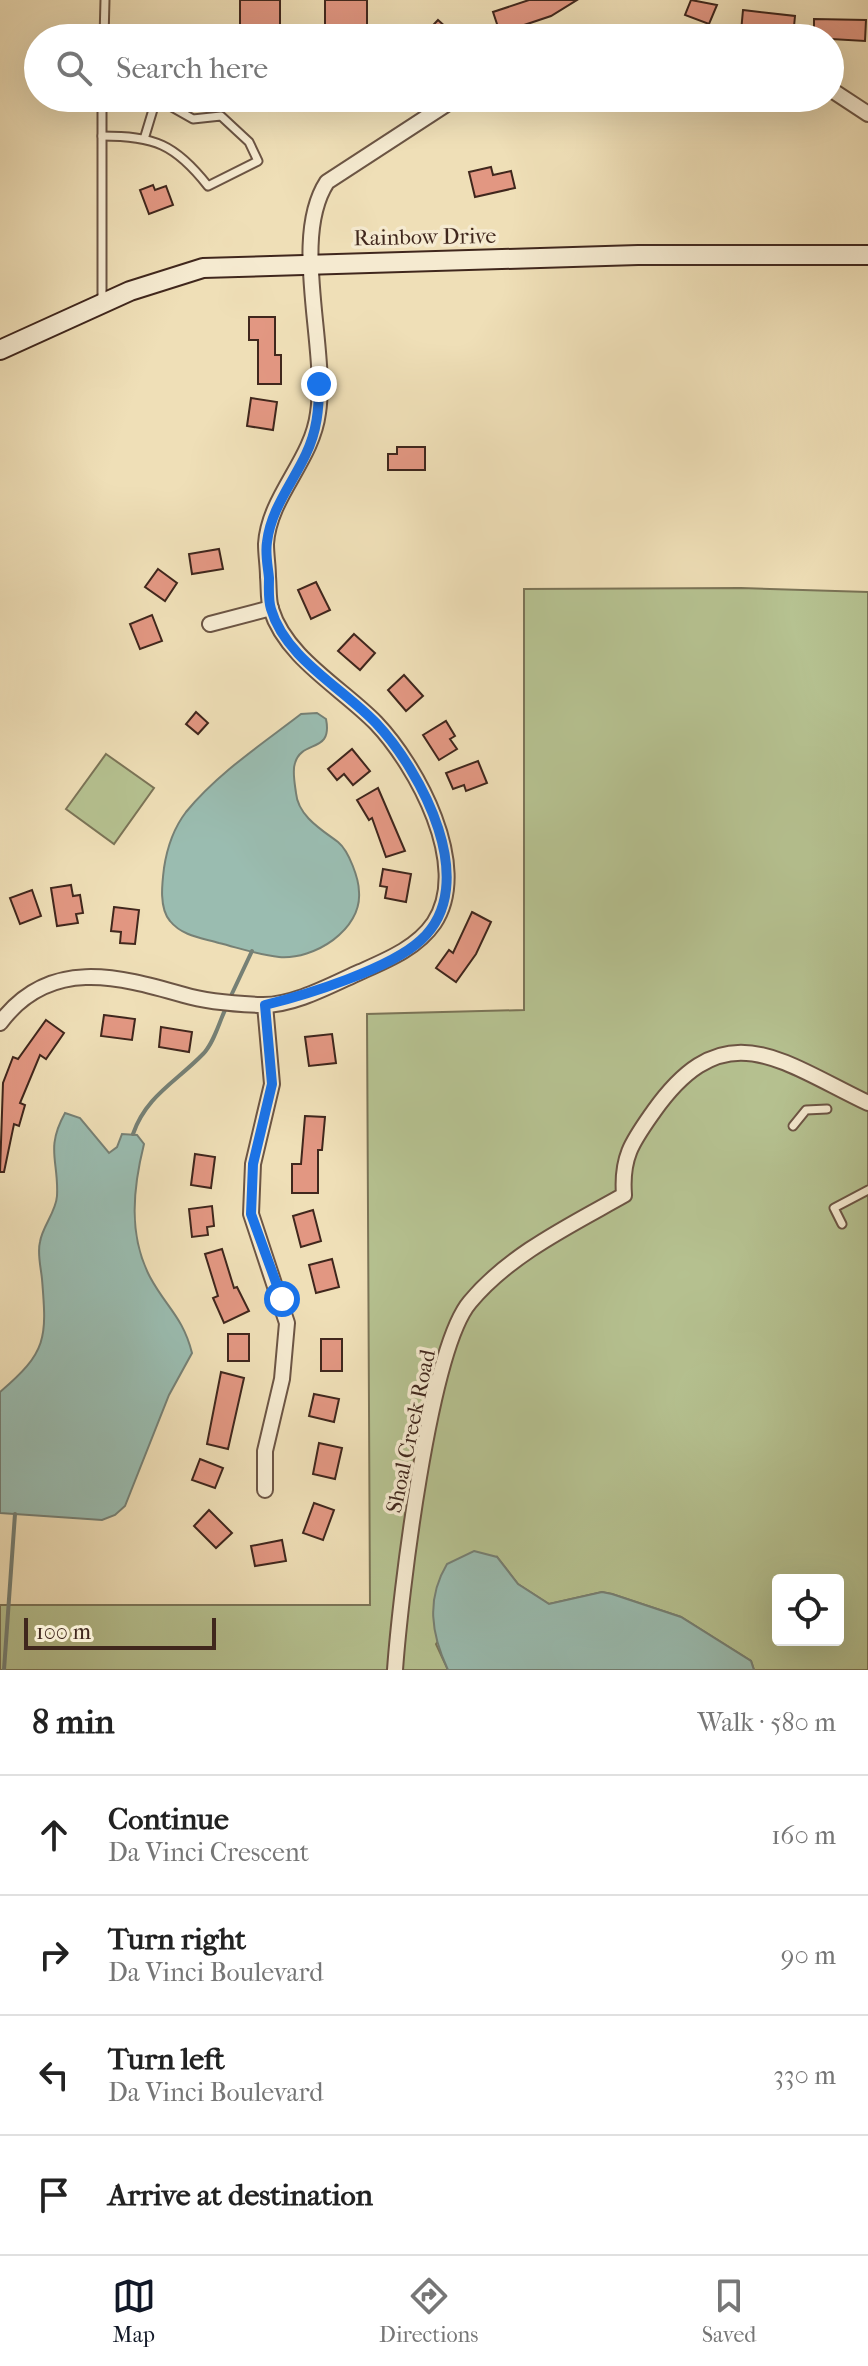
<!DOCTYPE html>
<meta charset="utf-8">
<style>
body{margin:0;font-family:"IM FELL French Canon",serif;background:#f2f2f2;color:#222}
.controls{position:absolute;right:24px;bottom:24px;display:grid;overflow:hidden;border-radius:8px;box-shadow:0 8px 32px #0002}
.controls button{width:72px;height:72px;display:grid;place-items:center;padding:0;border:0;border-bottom:2px solid #e0e0e0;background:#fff;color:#222;font:40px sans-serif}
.scale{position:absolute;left:24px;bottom:20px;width:192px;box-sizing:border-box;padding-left:8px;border:4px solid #40271d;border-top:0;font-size:22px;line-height:28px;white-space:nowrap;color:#40271d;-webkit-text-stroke:6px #f5ead0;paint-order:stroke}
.stop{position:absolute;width:24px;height:24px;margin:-18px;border:6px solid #1a73e8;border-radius:50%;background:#fff}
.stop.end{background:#1a73e8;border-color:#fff;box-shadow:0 2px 8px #0008}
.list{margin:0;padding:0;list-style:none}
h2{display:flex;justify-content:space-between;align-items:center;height:104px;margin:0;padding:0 32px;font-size:34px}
h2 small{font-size:26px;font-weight:400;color:#767676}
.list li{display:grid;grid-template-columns:52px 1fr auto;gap:24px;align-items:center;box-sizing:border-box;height:120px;padding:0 32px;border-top:2px solid #e0e0e0}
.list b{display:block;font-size:30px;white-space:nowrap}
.list p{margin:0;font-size:26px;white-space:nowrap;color:#767676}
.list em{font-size:26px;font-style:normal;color:#767676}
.icon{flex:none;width:44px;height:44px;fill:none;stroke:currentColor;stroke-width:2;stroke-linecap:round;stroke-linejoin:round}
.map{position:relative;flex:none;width:868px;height:1670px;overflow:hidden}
.search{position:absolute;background:#fff;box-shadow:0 8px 32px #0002;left:24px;right:24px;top:24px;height:88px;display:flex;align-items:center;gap:20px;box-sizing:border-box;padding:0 28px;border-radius:44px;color:#767676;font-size:30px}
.sheet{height:584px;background:#fff}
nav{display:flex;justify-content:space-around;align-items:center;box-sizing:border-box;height:112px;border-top:2px solid #e0e0e0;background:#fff;font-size:22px;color:#767676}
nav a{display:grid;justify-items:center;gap:4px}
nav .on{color:#111827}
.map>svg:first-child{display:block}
.green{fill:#b6c291;stroke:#7b7457;stroke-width:2;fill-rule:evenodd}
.water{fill:#9abcb0;stroke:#768075;stroke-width:2}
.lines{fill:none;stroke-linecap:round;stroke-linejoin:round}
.stream{stroke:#768075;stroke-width:4}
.building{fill:#e29782;stroke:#40271d;stroke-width:2}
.lane-casing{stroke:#6c5544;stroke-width:11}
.street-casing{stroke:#6c5544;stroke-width:18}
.secondary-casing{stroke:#40271d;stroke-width:22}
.lane{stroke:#f5ead0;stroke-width:7}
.street{stroke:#f5ead0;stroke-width:14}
.secondary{stroke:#f5ead0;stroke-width:18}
.route{stroke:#1a73e8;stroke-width:10}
.labels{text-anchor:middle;stroke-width:7;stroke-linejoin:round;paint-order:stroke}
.street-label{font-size:22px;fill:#40271d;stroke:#f5ead0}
</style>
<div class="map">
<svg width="868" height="1670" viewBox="0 0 868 1670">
<rect width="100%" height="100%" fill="#efdfb7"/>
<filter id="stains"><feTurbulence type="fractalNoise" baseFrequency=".0025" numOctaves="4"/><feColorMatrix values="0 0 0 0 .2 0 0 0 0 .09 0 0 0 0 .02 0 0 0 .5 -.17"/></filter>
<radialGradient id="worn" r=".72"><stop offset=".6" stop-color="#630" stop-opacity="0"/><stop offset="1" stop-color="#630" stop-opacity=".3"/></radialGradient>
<g class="green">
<path d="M 741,588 L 868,592 L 868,1670 L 754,1670 L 751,1661 L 681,1617 L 612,1594 L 602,1592 L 549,1604 L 518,1584 L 497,1557 L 436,1644 L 448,1670 L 0,1670 L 0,1605 L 370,1605 L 367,1014 L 524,1010 L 524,589 ZM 778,1580 L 838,1580 L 838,1640 L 778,1640 Z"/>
<path d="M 106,754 L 154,788 L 114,844 L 66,809 Z"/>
</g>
<g class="water">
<path d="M 317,713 L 326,719 C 333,754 302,739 295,763 C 292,771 295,785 296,793 C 298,816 322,830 338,842 C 349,851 359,879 359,892 C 362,930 314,960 279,957 C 259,955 239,948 219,943 C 202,938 182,936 170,921 C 159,908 162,884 164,868 C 167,848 173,829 186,812 C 218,773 262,744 301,714 Z"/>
<path d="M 65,1113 L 80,1118 L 109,1153 L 117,1147 L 122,1134 L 137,1135 L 144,1144 C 133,1188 128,1235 150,1277 C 166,1307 183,1317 192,1353 L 169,1395 L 125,1506 L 115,1515 L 102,1520 L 0,1513 L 0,1392 C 47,1352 47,1339 42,1279 C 41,1268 37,1253 40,1242 C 42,1227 56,1212 57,1196 C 59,1161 45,1149 65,1113 Z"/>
<path d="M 474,1551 L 497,1557 L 518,1584 L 549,1604 L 602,1592 L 612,1594 L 681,1617 L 751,1661 L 754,1670 L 448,1670 C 431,1634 426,1599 447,1564 Z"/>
</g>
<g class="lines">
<g class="stream">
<path d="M 229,1000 L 252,951"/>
<path d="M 133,1134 C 146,1096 176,1082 203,1054 C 214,1043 219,1022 226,1008"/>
<path d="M 4,1670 L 15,1514"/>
</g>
</g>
<g class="building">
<path d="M 240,0 L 280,0 L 280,36 L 240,38 Z"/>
<rect x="325" y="0" width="42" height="38"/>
<path d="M 529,0 L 577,0 L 551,16 L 500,33 L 493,12 Z"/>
<path d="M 691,0 L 717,5 L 709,24 L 685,15 Z"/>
<path d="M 743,10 L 795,16 L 793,37 L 741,32 Z"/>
<path d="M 814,19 L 866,20 L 865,41 L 814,38 Z"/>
<path d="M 438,20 L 458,38 L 421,38 Z"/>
<path d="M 245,98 L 320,98 L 320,110 L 252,110 Z"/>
<path d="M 491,167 L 493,175 L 511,171 L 515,188 L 475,197 L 469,172 Z"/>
<path d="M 153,185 L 155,190 L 166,186 L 173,205 L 149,214 L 140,190 Z"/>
<path d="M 249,317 L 275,317 L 275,355 L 281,355 L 281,384 L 258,384 L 258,340 L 249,340 Z"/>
<path d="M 251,398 L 277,402 L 273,430 L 247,426 Z"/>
<path d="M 397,447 L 425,447 L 425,470 L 388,470 L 388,454 L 397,454 Z"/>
<path d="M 219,549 L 223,569 L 192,574 L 189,554 Z"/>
<path d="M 158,569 L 177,583 L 165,601 L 145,587 Z"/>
<path d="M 316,582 L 330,610 L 311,619 L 298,590 Z"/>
<path d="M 152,615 L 162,641 L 140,649 L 130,624 Z"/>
<path d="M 354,634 L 375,653 L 360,670 L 338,651 Z"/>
<path d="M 404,675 L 423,696 L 406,711 L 388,690 Z"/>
<path d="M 196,712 L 208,723 L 198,734 L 186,724 Z"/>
<path d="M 446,721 L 455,736 L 450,739 L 457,749 L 439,760 L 423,735 Z"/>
<path d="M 352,749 L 370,771 L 353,785 L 344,774 L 337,780 L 328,769 Z"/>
<path d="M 478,761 L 487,783 L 466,791 L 464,785 L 453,789 L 446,773 Z"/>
<path d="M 378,788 L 405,851 L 386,857 L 372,818 L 369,820 L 357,800 Z"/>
<path d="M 383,869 L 411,874 L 406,902 L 385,898 L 387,887 L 380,886 Z"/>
<path d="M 71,885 L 73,896 L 80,895 L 83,913 L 76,914 L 78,923 L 57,926 L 51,888 Z"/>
<path d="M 32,890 L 41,916 L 20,924 L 10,898 Z"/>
<path d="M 114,907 L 139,910 L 135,944 L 120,943 L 121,932 L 111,931 Z"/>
<path d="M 472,912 L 491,922 L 476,954 L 456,982 L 436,968 L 449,950 L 453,953 Z"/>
<path d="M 104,1015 L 135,1019 L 132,1040 L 101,1036 Z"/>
<path d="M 46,1020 L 64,1033 L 46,1059 L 40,1055 L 20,1103 L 25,1105 L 19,1126 L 14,1124 L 4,1172 L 0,1172 L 3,1083 L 13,1057 L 18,1059 Z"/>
<path d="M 161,1027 L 192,1032 L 189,1052 L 159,1047 Z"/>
<path d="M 332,1034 L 336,1063 L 309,1066 L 305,1037 Z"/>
<path d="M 305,1116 L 325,1117 L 322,1150 L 318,1150 L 318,1193 L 292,1193 L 292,1164 L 301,1164 Z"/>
<path d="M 195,1154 L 215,1157 L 211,1188 L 191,1185 Z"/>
<path d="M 212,1206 L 214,1226 L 207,1227 L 208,1235 L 192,1237 L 189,1209 Z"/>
<path d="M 313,1210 L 321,1241 L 301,1247 L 293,1216 Z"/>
<path d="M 222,1249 L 234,1288 L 237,1287 L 249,1311 L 224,1323 L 213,1298 L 218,1296 L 205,1254 Z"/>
<path d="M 332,1259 L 339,1287 L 316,1293 L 309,1265 Z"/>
<rect x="228" y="1334" width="21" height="27"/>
<rect x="321" y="1339" width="21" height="32"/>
<path d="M 221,1372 L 244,1378 L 228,1449 L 207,1444 Z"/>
<path d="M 314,1394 L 339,1399 L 334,1422 L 309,1416 Z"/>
<path d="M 319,1443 L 342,1448 L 335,1479 L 313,1474 Z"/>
<path d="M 200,1459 L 223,1468 L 215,1488 L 192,1480 Z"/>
<path d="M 314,1503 L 334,1510 L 323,1540 L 303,1533 Z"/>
<path d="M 209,1510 L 232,1533 L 216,1548 L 194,1526 Z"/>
<path d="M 282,1540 L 286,1561 L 255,1566 L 251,1546 Z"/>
</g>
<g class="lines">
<defs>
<g id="lane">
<path d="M 104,38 L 105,0"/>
<path d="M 102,136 C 154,136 175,144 208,186 L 258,161 L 249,142 L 221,116 L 193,119 L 163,102 L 155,103 L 145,136"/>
<path d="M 102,301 L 102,98"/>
<path d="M 793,1126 L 806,1110 L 827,1109"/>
<path d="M 842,1224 L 834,1208 L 868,1190"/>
</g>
<g id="street">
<path d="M 830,89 L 868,114"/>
<path d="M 210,624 L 271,608"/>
<path d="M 265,1005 L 272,1084 L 253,1164 L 251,1214 L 287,1323 L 282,1379 L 265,1451 L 265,1490"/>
<path d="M 0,1023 C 49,957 118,976 184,995 C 207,1002 237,1004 261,1005 C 293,1006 331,985 360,972 C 387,960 417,948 434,923 C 472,866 416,765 376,723 C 342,688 286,658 271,609 C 268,600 269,587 268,577 C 268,566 266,555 266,544 C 269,496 312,461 318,413 C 328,346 290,239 327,182 L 456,98"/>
<path d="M 395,1670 C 400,1599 429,1350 470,1302 C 510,1254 571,1225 624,1195 C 621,1156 633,1141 654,1111 C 725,1011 780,1061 868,1103"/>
</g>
<path id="secondary" d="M 0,350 L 130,291 L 203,268 L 638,255 L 868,255"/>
</defs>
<use href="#lane" class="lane-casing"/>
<use href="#street" class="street-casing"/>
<use href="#secondary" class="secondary-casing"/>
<use href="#lane" class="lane"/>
<use href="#street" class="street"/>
<use href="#secondary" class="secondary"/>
</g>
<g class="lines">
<path class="route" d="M 282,1299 L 251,1214 L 253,1164 L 272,1084 L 265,1005 C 306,995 390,969 421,940 C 482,884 421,771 376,723 C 343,688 285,658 271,609 C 268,600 269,588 269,578 C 268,567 265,554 267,542 C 271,509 292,484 306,454 C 317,431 319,409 319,384"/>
</g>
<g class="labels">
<g class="street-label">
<text transform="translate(425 236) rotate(-1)" y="8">Rainbow Drive</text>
<text transform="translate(410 1431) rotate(-78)" y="8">Shoal Creek Road</text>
</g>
</g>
<rect width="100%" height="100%" filter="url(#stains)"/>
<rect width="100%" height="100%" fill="url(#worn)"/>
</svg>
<div class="controls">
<button><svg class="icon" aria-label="locate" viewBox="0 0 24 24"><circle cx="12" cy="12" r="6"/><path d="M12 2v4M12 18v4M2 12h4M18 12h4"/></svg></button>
</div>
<div class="scale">100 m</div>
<div class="stop" style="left:282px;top:1299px"></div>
<div class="stop end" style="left:319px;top:384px"></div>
<div class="search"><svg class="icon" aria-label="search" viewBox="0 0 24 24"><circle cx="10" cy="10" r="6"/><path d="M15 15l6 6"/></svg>Search here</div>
</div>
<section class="sheet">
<h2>8 min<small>Walk · 580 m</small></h2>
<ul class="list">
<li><svg class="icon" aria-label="ahead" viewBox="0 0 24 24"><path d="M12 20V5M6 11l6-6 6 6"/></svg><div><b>Continue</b><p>Da Vinci Crescent</p></div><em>160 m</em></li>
<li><svg class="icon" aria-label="right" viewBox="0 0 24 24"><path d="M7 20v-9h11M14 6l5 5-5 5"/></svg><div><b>Turn right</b><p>Da Vinci Boulevard</p></div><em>90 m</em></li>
<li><svg class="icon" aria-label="left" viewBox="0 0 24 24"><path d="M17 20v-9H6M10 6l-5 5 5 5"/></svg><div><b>Turn left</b><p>Da Vinci Boulevard</p></div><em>330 m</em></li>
<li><svg class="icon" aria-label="arrive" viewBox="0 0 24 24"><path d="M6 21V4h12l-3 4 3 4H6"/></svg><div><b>Arrive at destination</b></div></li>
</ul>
</section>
<nav>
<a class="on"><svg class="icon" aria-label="map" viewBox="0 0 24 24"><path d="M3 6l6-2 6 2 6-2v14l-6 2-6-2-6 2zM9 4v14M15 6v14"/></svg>Map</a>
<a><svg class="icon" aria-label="directions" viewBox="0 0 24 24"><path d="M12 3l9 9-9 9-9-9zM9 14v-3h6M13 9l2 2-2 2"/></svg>Directions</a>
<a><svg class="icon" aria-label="saved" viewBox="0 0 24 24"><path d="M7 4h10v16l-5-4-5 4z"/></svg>Saved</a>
</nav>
